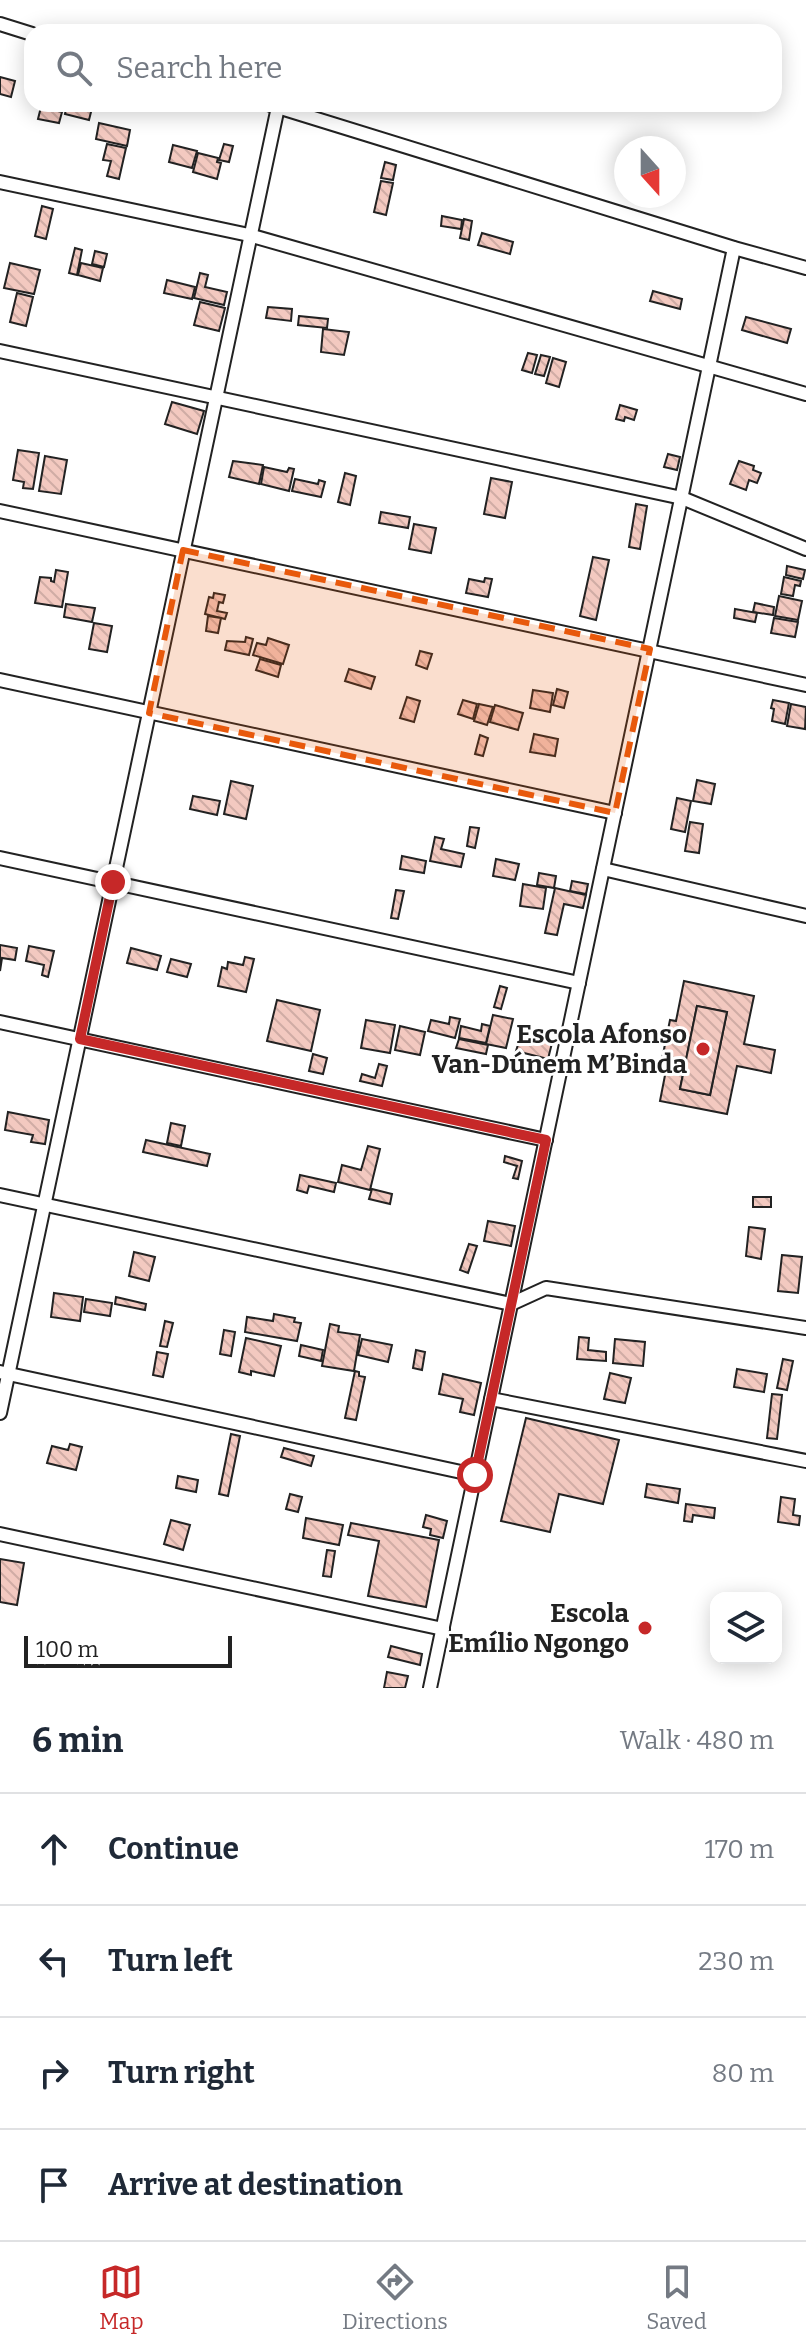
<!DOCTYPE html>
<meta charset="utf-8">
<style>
body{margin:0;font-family:Bitter,serif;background:#f6f6f7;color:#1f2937}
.controls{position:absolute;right:24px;bottom:24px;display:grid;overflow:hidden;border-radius:16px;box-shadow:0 4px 20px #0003}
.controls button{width:72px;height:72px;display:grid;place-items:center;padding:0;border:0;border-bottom:2px solid #e0e1e3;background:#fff;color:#1f2937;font:40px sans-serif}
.compass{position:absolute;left:614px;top:136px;width:72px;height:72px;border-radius:50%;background:#fff;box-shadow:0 4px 20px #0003;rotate:159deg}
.scale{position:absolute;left:24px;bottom:20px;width:208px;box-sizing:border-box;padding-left:8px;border:4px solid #222;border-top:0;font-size:22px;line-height:28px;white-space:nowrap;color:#222;-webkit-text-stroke:6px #fff;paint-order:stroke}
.stop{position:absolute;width:24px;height:24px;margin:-18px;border:6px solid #c62828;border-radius:50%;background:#fff}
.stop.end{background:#c62828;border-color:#fff;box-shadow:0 2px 8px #0008}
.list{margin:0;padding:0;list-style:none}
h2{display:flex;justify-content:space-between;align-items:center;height:104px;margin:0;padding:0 32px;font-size:34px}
h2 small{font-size:26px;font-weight:400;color:#747a83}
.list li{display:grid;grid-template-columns:52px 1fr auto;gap:24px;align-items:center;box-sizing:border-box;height:112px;padding:0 32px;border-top:2px solid #e0e1e3}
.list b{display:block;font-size:30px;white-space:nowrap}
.list em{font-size:26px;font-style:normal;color:#747a83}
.icon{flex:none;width:44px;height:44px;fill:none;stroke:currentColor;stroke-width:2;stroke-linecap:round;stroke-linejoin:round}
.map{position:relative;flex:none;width:806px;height:1688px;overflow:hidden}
.search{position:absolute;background:#fff;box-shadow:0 4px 20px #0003;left:24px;right:24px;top:24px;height:88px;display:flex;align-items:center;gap:20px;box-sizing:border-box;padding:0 28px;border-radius:24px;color:#747a83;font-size:30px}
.sheet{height:552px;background:#fff}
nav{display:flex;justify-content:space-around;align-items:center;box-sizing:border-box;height:112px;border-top:2px solid #e0e1e3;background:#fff;font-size:22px;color:#747a83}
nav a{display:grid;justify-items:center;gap:4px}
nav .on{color:#c62828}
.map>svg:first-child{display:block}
.building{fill:url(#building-back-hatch);stroke:#222;stroke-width:2;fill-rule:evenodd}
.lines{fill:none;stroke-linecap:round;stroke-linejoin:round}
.street-casing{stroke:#222;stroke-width:16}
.street{stroke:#fff;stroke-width:12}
.route{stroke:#c62828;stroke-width:10}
.marked{fill:#e8590c;fill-opacity:0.2;stroke:#e8590c;stroke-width:6;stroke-dasharray:16 10;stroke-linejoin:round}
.poi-dot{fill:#c62828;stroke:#fff;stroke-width:3}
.labels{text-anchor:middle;stroke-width:6;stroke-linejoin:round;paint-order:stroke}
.poi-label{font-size:26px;font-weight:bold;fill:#222;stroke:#fff;text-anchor:end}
</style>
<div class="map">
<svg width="806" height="1688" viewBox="0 0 806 1688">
<defs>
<pattern id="building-back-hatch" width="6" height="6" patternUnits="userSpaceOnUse" patternTransform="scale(2)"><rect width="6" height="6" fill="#f3c9c0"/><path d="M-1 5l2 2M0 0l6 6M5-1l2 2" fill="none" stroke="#d0aca5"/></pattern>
</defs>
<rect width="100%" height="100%" fill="#fff"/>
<g class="building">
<path d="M 0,77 L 15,81 L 11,97 L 0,94 Z"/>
<path d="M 67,104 L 93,104 L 89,120 L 65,114 Z"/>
<path d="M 41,107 L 62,112 L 59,123 L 38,119 Z"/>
<path d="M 99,123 L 130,130 L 127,146 L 96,139 Z"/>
<path d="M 107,144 L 126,148 L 119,179 L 107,176 L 111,161 L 103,160 Z"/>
<path d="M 224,144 L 233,146 L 229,162 L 219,160 Z"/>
<path d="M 173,145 L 197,151 L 192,168 L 169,162 Z"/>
<path d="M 198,153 L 218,158 L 217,162 L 221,163 L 217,179 L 193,172 Z"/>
<path d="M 385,162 L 396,165 L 393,180 L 381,178 Z"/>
<path d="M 381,181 L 393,183 L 386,215 L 374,212 Z"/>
<path d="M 42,206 L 53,209 L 46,239 L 35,236 Z"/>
<path d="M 442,216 L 462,220 L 461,229 L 441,226 Z"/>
<path d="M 464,219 L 472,221 L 469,240 L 460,238 Z"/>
<path d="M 482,233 L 513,242 L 510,254 L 478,245 Z"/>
<path d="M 75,248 L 82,250 L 77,275 L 69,273 Z"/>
<path d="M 95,251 L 107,254 L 104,267 L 92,264 Z"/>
<path d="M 10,263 L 40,270 L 34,294 L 4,288 Z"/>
<path d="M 81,263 L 103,268 L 100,281 L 78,275 Z"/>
<path d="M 200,273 L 208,275 L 205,287 L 227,292 L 224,305 L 194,298 Z"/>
<path d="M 167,280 L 195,287 L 192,299 L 164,293 Z"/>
<path d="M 653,291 L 682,299 L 680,309 L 650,301 Z"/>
<path d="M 17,293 L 33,297 L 26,326 L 10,322 Z"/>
<path d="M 200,302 L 225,308 L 219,331 L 194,325 Z"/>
<path d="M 268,307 L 292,309 L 291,321 L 266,318 Z"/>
<path d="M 299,316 L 328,319 L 327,328 L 298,325 Z"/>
<path d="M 746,317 L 791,329 L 787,343 L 742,330 Z"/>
<path d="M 323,329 L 349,332 L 344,355 L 321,352 Z"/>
<path d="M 528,353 L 537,355 L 532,373 L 522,370 Z"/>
<path d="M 541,355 L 550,357 L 544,376 L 535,374 Z"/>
<path d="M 553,358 L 566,362 L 559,387 L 546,383 Z"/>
<path d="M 172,402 L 204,411 L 197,434 L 165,424 Z"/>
<path d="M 620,405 L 637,410 L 634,420 L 625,417 L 624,421 L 616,419 Z"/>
<path d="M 18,450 L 39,453 L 33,489 L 23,488 L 24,482 L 13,480 Z"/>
<path d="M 668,454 L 680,457 L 677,470 L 664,467 Z"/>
<path d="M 45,456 L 67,460 L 61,494 L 39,491 Z"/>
<path d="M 233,461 L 263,465 L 259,484 L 229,477 Z"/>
<path d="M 739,461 L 754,466 L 753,470 L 761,473 L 757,483 L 749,480 L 746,490 L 730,484 Z"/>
<path d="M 264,467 L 287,472 L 289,468 L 294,469 L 289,491 L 261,484 Z"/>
<path d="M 345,473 L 356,476 L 350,505 L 338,502 Z"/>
<path d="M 491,478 L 512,482 L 505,518 L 484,514 Z"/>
<path d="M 295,479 L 318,484 L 319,480 L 325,482 L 321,497 L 292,491 Z"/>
<path d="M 636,504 L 647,506 L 640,549 L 629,547 Z"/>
<path d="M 381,512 L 410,517 L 408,528 L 379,523 Z"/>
<path d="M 414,524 L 436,528 L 431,553 L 409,549 Z"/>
<path d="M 593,557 L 609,560 L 596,620 L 580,616 Z"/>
<path d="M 787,566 L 805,570 L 803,579 L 786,575 Z"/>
<path d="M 56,570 L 68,572 L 62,607 L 35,603 L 40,577 L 51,578 L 51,581 L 54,582 Z"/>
<path d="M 784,577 L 801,581 L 800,586 L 795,585 L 793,596 L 781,594 Z"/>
<path d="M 485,578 L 492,579 L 488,597 L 466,593 L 469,579 L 484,582 Z"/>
<path d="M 214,593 L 225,595 L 223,603 L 219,602 L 217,611 L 227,613 L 225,619 L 205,614 L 209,597 L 213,598 Z"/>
<path d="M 779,596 L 802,601 L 798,620 L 775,616 Z"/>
<path d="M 755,603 L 774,607 L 773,615 L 753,612 Z"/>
<path d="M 66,604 L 95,608 L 92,622 L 64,617 Z"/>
<path d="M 735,609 L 757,613 L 755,622 L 734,618 Z"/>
<path d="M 208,616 L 221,618 L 218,633 L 206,631 Z"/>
<path d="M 774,618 L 798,622 L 795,637 L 771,633 Z"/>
<path d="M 94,623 L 112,626 L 107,652 L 89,649 Z"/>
<path d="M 246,637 L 253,639 L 249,655 L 225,650 L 227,641 L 245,642 Z"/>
<path d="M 268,638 L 289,645 L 283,664 L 253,655 L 257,643 L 266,645 Z"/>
<path d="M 420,651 L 432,654 L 427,669 L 416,665 Z"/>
<path d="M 260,659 L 281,665 L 278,677 L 256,670 Z"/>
<path d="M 349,669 L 375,677 L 371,689 L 345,681 Z"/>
<path d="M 557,689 L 568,692 L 564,708 L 553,705 Z"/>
<path d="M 533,690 L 553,693 L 550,712 L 530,708 Z"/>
<path d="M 407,697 L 420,701 L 414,722 L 400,718 Z"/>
<path d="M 463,700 L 477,704 L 473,719 L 458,714 Z"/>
<path d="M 773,700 L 789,703 L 785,724 L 772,721 L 774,709 L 771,708 Z"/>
<path d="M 479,704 L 493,707 L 487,725 L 474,721 Z"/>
<path d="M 791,704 L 806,707 L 805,729 L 787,726 Z"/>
<path d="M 495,705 L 523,713 L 518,730 L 490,722 Z"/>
<path d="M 534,734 L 558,739 L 555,756 L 530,752 Z"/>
<path d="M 480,735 L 488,738 L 483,756 L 475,754 Z"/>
<path d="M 697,780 L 715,784 L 711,804 L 693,801 Z"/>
<path d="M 231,781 L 253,786 L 246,819 L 224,814 Z"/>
<path d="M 193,796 L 220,801 L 217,815 L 190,809 Z"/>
<path d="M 677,798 L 691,801 L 685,832 L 671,829 Z"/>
<path d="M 690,822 L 703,824 L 699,853 L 685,851 Z"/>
<path d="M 470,827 L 479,828 L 475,848 L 467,846 Z"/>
<path d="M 435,837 L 444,839 L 441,849 L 464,854 L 461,867 L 430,861 Z"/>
<path d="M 402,856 L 426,861 L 424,873 L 400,869 Z"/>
<path d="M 496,859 L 519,864 L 515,880 L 493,876 Z"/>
<path d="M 539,873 L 556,876 L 554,888 L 537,885 Z"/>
<path d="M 572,881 L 588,884 L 586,894 L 570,891 Z"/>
<path d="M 523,884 L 546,888 L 543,909 L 520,906 Z"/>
<path d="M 555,888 L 586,895 L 583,908 L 564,904 L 557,935 L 545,933 Z"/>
<path d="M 396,890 L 404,891 L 398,919 L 391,918 Z"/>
<path d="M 0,945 L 17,948 L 15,960 L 2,958 L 0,971 Z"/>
<path d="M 29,946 L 54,951 L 48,977 L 42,975 L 44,965 L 26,961 Z"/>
<path d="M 131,948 L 161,956 L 157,970 L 127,963 Z"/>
<path d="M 245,957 L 254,959 L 246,992 L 218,986 L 222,967 L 227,969 L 228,962 L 243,965 Z"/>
<path d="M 171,959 L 191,964 L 187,977 L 167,972 Z"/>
<path d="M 684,981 L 754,996 L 744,1044 L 775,1050 L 771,1073 L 737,1066 L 727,1114 L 660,1101 L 667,1065 L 661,1064 L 670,1020 L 676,1021 ZM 697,1006 L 727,1012 L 710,1095 L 680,1089 Z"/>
<path d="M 500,986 L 507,988 L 501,1009 L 494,1007 Z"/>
<path d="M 277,1000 L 320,1010 L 311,1051 L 267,1041 Z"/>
<path d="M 697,1006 L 727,1012 L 710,1095 L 680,1089 Z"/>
<path d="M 493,1015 L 513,1019 L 506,1048 L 486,1044 Z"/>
<path d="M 450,1017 L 460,1019 L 455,1038 L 428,1031 L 431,1020 L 449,1024 Z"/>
<path d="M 366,1020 L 395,1025 L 390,1053 L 361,1048 Z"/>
<path d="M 482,1024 L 490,1026 L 486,1043 L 459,1038 L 461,1026 L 481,1031 Z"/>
<path d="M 400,1026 L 425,1032 L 420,1055 L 395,1050 Z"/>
<path d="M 521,1035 L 552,1043 L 548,1059 L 516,1051 Z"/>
<path d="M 459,1039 L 488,1045 L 486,1054 L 456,1048 Z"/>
<path d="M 313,1054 L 327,1058 L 323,1074 L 309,1071 Z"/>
<path d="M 379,1064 L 387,1066 L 382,1086 L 360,1081 L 362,1074 L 375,1078 Z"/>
<path d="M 8,1112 L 49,1120 L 45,1144 L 31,1142 L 33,1135 L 5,1130 Z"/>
<path d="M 171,1123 L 185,1126 L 181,1146 L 167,1143 Z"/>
<path d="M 146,1140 L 210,1154 L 207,1166 L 143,1152 Z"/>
<path d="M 368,1146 L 380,1149 L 370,1190 L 338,1182 L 342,1165 L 361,1170 Z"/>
<path d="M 505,1156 L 522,1161 L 518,1179 L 513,1178 L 517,1166 L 504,1162 Z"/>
<path d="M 300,1175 L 336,1183 L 334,1192 L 309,1186 L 307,1193 L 297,1190 Z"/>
<path d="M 372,1189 L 392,1194 L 390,1204 L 369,1199 Z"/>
<rect x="753" y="1197" width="18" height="10"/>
<path d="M 488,1221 L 515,1226 L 511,1246 L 484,1241 Z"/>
<path d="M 749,1227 L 765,1229 L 761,1259 L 746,1256 Z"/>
<path d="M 469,1244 L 477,1246 L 468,1273 L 460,1270 Z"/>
<path d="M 134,1252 L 155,1257 L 149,1281 L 129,1276 Z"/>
<path d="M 782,1255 L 802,1257 L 798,1293 L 778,1291 Z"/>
<path d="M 54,1293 L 83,1297 L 80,1321 L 51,1317 Z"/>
<path d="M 116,1297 L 146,1304 L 145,1310 L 115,1304 Z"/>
<path d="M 86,1299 L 112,1303 L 110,1316 L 84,1312 Z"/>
<path d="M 274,1314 L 295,1318 L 294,1322 L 301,1323 L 297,1341 L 245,1332 L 247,1317 L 273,1321 Z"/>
<path d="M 165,1321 L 173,1323 L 167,1347 L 160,1346 Z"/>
<path d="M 330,1324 L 339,1326 L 338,1332 L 360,1335 L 354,1371 L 322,1366 Z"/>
<path d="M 224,1330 L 235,1332 L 231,1356 L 220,1354 Z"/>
<path d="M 579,1337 L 589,1338 L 588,1350 L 606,1352 L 606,1361 L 577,1359 Z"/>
<path d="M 246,1338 L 281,1346 L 274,1376 L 251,1371 L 251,1375 L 239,1372 Z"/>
<path d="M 362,1339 L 392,1345 L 388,1362 L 358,1355 Z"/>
<path d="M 615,1339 L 645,1342 L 643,1366 L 613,1363 Z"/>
<path d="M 301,1345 L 323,1350 L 321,1361 L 299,1356 Z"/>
<path d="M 416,1350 L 425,1352 L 422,1370 L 413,1368 Z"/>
<path d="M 157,1352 L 168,1354 L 163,1377 L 153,1375 Z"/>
<path d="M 783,1359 L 793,1361 L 787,1390 L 777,1388 Z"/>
<path d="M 737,1369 L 767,1374 L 764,1392 L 734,1387 Z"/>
<path d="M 355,1371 L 359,1372 L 359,1376 L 365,1377 L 356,1420 L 345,1418 Z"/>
<path d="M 610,1373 L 631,1378 L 625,1403 L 604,1399 Z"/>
<path d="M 443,1374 L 481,1383 L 474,1415 L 460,1412 L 463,1399 L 439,1394 Z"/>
<path d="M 772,1394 L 782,1395 L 777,1439 L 767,1438 Z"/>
<path d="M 526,1418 L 619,1440 L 603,1504 L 559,1494 L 550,1532 L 501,1521 Z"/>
<path d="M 231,1434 L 240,1436 L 228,1496 L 219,1494 Z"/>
<path d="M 70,1444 L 82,1447 L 76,1470 L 47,1463 L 52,1446 L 68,1450 Z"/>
<path d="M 284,1448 L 314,1456 L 311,1466 L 281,1457 Z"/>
<path d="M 178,1476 L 198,1480 L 196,1492 L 176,1488 Z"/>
<path d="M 647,1484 L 680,1489 L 678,1503 L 645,1497 Z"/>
<path d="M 290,1494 L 302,1497 L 298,1512 L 286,1509 Z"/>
<path d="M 781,1497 L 795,1499 L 793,1515 L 800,1516 L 799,1525 L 778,1522 Z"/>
<path d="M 686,1504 L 715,1508 L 714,1518 L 693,1515 L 692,1522 L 684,1521 Z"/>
<path d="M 426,1515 L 447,1521 L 443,1538 L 430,1535 L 431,1529 L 423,1527 Z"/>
<path d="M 306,1518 L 343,1525 L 339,1545 L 303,1538 Z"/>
<path d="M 171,1520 L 190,1525 L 183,1550 L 164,1544 Z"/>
<path d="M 351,1523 L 439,1540 L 426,1607 L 368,1596 L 379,1541 L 348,1535 Z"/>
<path d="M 327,1550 L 335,1551 L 331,1577 L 323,1576 Z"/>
<path d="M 0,1559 L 24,1563 L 17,1605 L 0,1602 Z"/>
<path d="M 391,1646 L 422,1654 L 420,1665 L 388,1657 Z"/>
<path d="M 387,1672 L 408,1676 L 405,1688 L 384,1688 Z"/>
</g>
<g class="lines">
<defs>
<g id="street">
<path d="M 0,24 L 32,34"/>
<path d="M 268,104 L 734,248 L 806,268"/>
<path d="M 0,182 L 249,235 L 806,394"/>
<path d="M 0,351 L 682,498 L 806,549"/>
<path d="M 0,511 L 806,685"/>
<path d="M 0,680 L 615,813"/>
<path d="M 0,858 L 579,983"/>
<path d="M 603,869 L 806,916"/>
<path d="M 0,1022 L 546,1140"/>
<path d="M 0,1195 L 511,1304 L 546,1288 L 806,1328"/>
<path d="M 0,1372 L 475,1475"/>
<path d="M 491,1399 L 806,1461"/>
<path d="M 0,1413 L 278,107"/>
<path d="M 0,1534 L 443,1629"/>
<path d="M 430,1688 L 734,248"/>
</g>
</defs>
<use href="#street" class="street-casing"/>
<use href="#street" class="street"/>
</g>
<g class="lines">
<path class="route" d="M 113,882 L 80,1039 L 546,1140 L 475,1475"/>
</g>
<path class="marked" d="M 183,550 L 650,649 L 615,813 L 149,713 Z"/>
<g class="poi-dot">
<circle cx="703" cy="1049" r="8"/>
<circle cx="645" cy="1628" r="8"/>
</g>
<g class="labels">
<g class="poi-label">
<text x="687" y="1043">Escola Afonso<tspan x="687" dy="30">Van-Dúnem M’Binda</tspan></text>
<text x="629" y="1622">Escola<tspan x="629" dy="30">Emílio Ngongo</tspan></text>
</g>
</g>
</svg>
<div class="controls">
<button><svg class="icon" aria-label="layers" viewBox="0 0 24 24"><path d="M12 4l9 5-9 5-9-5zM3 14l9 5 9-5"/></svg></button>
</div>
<svg class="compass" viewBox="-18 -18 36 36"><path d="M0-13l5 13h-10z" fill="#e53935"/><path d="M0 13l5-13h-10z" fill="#747a83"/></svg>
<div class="scale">100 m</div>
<div class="stop" style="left:475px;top:1475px"></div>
<div class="stop end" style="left:113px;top:882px"></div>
<div class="search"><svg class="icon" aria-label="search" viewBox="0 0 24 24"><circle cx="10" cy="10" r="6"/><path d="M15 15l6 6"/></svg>Search here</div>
</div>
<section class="sheet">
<h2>6 min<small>Walk · 480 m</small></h2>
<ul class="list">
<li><svg class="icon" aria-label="ahead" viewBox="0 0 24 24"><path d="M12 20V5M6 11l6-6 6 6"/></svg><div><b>Continue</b></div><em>170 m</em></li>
<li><svg class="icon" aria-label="left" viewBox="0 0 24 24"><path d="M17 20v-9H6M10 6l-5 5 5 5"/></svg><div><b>Turn left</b></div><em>230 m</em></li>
<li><svg class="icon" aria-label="right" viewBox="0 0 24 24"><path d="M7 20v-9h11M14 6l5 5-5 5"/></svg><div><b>Turn right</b></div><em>80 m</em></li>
<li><svg class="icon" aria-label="arrive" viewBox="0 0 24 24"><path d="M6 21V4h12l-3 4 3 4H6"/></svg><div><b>Arrive at destination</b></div></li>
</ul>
</section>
<nav>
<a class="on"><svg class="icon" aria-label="map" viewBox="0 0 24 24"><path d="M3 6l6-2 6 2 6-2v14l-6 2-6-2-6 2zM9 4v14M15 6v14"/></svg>Map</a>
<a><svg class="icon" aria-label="directions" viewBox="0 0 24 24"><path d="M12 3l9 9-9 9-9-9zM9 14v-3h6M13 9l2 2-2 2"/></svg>Directions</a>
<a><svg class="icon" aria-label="saved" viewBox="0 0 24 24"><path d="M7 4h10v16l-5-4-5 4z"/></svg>Saved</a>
</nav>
